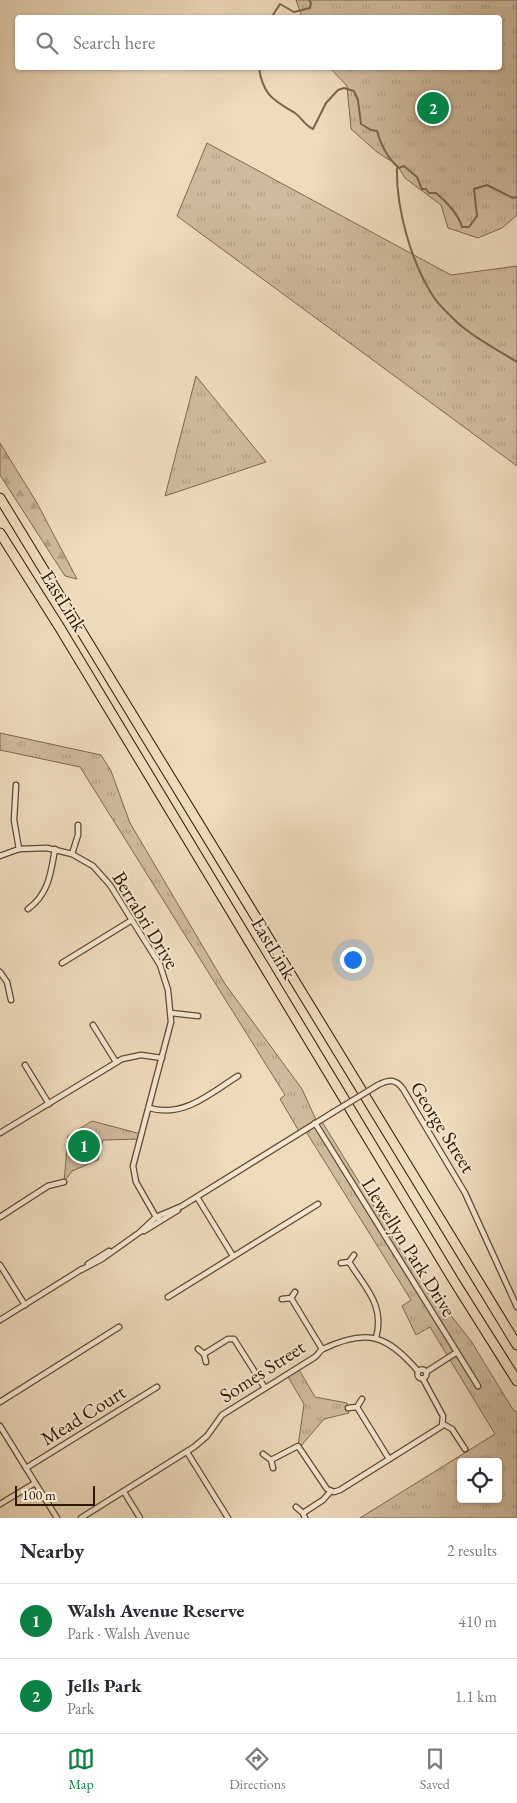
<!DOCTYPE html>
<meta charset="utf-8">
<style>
body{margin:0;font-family:"EB Garamond",serif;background:#f2f2f3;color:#2b2b33}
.controls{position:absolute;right:15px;bottom:15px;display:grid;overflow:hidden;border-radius:5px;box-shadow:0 1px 4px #0004}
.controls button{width:45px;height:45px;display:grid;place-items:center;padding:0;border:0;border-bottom:1px solid #e1e1e2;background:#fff;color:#2b2b33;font:25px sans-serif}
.scale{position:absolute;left:15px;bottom:12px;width:80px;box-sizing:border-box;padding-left:5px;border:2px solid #2f1600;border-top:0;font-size:14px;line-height:18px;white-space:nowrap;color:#2f1600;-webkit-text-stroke:4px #f4e8d3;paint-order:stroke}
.you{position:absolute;left:352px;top:959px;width:18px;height:18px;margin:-12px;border:4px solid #fff;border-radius:50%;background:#1a73e8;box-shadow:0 0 0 8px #1a73e833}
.badge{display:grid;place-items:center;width:32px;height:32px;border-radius:50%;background:#0b8043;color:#fff;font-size:16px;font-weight:700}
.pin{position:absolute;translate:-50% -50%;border:2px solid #fff;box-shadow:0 1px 5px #0006}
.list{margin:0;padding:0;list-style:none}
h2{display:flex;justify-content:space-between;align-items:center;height:65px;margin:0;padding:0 20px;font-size:21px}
h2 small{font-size:16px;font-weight:400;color:#7c7c81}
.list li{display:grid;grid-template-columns:32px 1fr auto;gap:15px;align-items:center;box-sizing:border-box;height:75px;padding:0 20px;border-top:1px solid #e1e1e2}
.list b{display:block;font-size:19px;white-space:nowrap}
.list p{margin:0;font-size:16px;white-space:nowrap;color:#7c7c81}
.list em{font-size:16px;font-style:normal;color:#7c7c81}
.icon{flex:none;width:28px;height:28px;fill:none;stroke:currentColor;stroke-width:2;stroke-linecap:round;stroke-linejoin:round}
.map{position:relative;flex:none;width:517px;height:1518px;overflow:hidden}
.search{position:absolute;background:#fff;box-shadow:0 1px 4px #0004;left:15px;right:15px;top:15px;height:55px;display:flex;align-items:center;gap:12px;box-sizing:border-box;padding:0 18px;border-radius:5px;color:#7c7c81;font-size:19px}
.sheet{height:215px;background:#fff}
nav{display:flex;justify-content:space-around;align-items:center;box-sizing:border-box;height:70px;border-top:1px solid #e1e1e2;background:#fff;font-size:14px;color:#7c7c81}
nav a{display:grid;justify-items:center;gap:2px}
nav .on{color:#0b8043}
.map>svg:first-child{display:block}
.grass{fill:url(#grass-tufts);stroke:#7e684e;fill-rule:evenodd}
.forest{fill:url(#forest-firs);stroke:#7e684e}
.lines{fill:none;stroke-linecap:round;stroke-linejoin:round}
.stream{stroke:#7b644a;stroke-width:2}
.minor-casing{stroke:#5f472f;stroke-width:7}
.motorway-casing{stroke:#2f1600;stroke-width:11}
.minor{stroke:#f4e8d3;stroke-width:4.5}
.motorway{stroke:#eedbbc;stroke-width:9}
.minor-bridge-casing{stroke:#5f472f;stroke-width:7;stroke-linecap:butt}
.minor-bridge{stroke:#f4e8d3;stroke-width:4.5}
.labels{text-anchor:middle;stroke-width:4;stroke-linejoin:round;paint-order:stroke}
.street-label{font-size:20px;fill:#2f1600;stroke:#f4e8d3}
</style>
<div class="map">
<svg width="517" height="1518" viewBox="0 0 517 1518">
<defs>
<pattern id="grass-tufts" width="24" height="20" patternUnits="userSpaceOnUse" patternTransform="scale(1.25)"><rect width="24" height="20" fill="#ceba9c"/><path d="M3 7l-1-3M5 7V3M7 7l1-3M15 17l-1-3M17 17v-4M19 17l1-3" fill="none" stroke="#b19f85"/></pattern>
<pattern id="forest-firs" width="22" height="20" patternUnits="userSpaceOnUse" patternTransform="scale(1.25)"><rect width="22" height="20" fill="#ceba9c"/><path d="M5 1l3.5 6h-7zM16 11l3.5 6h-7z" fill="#b19f85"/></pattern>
</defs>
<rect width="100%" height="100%" fill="#eedbbc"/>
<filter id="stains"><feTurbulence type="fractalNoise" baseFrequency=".004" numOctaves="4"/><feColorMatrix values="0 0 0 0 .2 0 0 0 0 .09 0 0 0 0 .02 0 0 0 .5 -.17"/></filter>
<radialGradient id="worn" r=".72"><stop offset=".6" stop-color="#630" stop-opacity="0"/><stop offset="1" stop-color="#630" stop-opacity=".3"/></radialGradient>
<g class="grass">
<path d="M 296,0 L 517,0 L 517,215 L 502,228 L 478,238 L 448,228 L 441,205 L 405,178 L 397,165 L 377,152 L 351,129 L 347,86 L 330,68 L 500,68 L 500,18 L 302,17 Z"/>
<path d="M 207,143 L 451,275 L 517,266 L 517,466 L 177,216 Z"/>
<path d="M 196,376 L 266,462 L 165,496 Z"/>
<path d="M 0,733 L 101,755 L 111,771 L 130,823 L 225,984 L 302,1089 L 317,1122 L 321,1120 L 405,1257 L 471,1341 L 512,1408 L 517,1413 L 517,1518 L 360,1518 L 495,1434 L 430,1327 L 416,1335 L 402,1306 L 411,1300 L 305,1130 L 300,1133 L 280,1099 L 285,1095 L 80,767 L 0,750 ZM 461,1462 L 498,1462 L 498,1499 L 461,1499 Z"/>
<path d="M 92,1121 L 141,1134 L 140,1139 L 103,1140 L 98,1160 L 72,1171 L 64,1182 L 68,1136 Z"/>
<path d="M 298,1368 L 315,1397 L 347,1403 L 349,1413 L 324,1419 L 300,1447 L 298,1446 L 304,1404 L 287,1375 Z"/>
</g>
<path class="forest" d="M 0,443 L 37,503 L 77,579 L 65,576 L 0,475 Z"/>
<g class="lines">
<g class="stream">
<path d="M 271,18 L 280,4 L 294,12 L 310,8 L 311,3 L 309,0"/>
<path d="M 259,68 C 263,95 273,100 295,113 C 302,118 305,126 313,129 L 326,103 L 338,90 L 344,88 L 354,91 L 358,100 L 361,124 L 371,130 L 377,131 C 381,145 387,158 399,168 L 404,166 L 417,177 L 422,189 L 426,189 L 429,193 L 436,193 C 446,201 459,215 462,227 L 469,227 L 477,216 L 474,189 L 487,185 L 513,198 L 517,197"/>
<path d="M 397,168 C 396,208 411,262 433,296 C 439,306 451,316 459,324 C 476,339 498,350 517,362"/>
</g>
<defs>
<g id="minor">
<path d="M 16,785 L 14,820 L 19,849"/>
<path d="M 72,854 L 78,835 L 78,825"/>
<path d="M 0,856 L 19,849 L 47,848 L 72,854 L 93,866 L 110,885 L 160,965 L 168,990 L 171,1022 L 133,1166 L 136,1182 L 156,1217 L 160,1220"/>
<path d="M 28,909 C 49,894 51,872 55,849"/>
<path d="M 62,963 L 132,920"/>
<path d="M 0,972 L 7,982 L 11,1000"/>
<path d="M 171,1013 L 198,1016"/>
<path d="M 93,1025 L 116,1062"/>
<path d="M 25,1065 L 49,1104"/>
<path d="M 378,1085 C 389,1079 396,1079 403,1089 L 465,1193 L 517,1307"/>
<path d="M 149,1108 C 184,1118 209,1094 238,1076"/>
<path d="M 315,1123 L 478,1386"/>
<path d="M 0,1133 L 122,1059 L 141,1055 L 162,1058"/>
<path d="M 197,1197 L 233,1256"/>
<path d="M 0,1217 L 48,1186 L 64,1182"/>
<path d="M 144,1231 L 178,1210"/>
<path d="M 349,1262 C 366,1289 385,1305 376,1338"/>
<path d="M 341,1263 L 349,1262 L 354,1255"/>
<path d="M 88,1264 L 109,1251"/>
<path d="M 0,1265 L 25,1305"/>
<path d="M 81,1270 L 102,1259 L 140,1232 L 156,1217 L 182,1206 L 332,1113"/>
<path d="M 168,1297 L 318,1204"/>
<path d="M 291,1298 L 322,1349"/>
<path d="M 282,1299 L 291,1298 L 295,1292"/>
<path d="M 0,1320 L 82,1269"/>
<path d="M 198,1349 L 204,1354 L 206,1362"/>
<path d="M 204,1354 L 228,1339 L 234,1339 L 265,1388"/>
<circle cx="422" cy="1374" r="4.5"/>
<path d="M 426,1372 L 457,1352"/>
<path d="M 0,1402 L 119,1327"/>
<path d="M 357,1407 L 389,1459"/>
<path d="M 348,1408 L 357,1407 L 362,1399"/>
<path d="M 443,1424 L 452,1429 L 465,1449"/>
<path d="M 0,1426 L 57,1518"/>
<path d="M 187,1452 L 228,1518"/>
<path d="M 263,1454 L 271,1460 L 273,1468"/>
<path d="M 271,1460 L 298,1446 L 327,1489 L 334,1492 L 340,1490 L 442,1426 L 443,1416 L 423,1379"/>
<path d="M 26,1468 L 157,1387"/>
<path d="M 124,1492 L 140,1518"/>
<path d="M 0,1504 L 35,1483"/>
<path d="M 296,1507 L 303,1513 L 305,1518"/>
<path d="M 303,1513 L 323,1500 L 331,1491"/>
<path d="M 81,1518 L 194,1447 L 207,1436 L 222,1415 L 315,1357 C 318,1355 320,1350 323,1349 C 367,1328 387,1335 418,1371"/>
</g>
<g id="motorway">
<path d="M 0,498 L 517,1345"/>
<path d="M 0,533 L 60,628 L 454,1281 L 517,1381"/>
</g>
</defs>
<use href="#minor" class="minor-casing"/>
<use href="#motorway" class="motorway-casing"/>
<use href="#minor" class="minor"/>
<use href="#motorway" class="motorway"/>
<defs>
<path id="minor-bridge" d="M 332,1113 L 378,1085"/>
</defs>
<use href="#minor-bridge" class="minor-bridge-casing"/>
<use href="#minor-bridge" class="minor-bridge"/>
</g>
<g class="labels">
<g class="street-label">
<text transform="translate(64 601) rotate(58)" y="7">EastLink</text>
<text transform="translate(146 920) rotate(59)" y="7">Berrabri Drive</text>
<text transform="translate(274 948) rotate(59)" y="7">EastLink</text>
<text transform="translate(443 1127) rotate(58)" y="7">George Street</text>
<text transform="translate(409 1247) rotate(58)" y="7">Llewellyn Park Drive</text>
<text transform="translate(262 1371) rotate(-33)" y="7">Somes Street</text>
<text transform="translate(83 1415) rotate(-32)" y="7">Mead Court</text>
</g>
</g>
<rect width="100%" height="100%" filter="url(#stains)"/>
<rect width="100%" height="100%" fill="url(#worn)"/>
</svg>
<div class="controls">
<button><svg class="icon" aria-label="locate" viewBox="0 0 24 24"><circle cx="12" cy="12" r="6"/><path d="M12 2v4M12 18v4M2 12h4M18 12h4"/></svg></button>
</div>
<div class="scale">100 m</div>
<div class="you"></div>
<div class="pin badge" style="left:84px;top:1146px">1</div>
<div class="pin badge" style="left:433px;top:108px">2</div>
<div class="search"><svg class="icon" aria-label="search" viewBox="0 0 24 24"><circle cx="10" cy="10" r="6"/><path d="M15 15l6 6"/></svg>Search here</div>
</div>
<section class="sheet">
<h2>Nearby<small>2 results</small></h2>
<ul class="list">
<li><span class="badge">1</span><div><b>Walsh Avenue Reserve</b><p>Park · Walsh Avenue</p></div><em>410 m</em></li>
<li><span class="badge">2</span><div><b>Jells Park</b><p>Park</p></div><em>1.1 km</em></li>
</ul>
</section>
<nav>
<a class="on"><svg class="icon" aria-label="map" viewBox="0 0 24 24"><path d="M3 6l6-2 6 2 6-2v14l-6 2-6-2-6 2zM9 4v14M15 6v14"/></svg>Map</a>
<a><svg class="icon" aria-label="directions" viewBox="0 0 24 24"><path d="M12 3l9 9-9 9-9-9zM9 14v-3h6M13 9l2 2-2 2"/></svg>Directions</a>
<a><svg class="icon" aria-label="saved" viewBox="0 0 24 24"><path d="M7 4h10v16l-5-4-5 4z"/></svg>Saved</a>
</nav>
